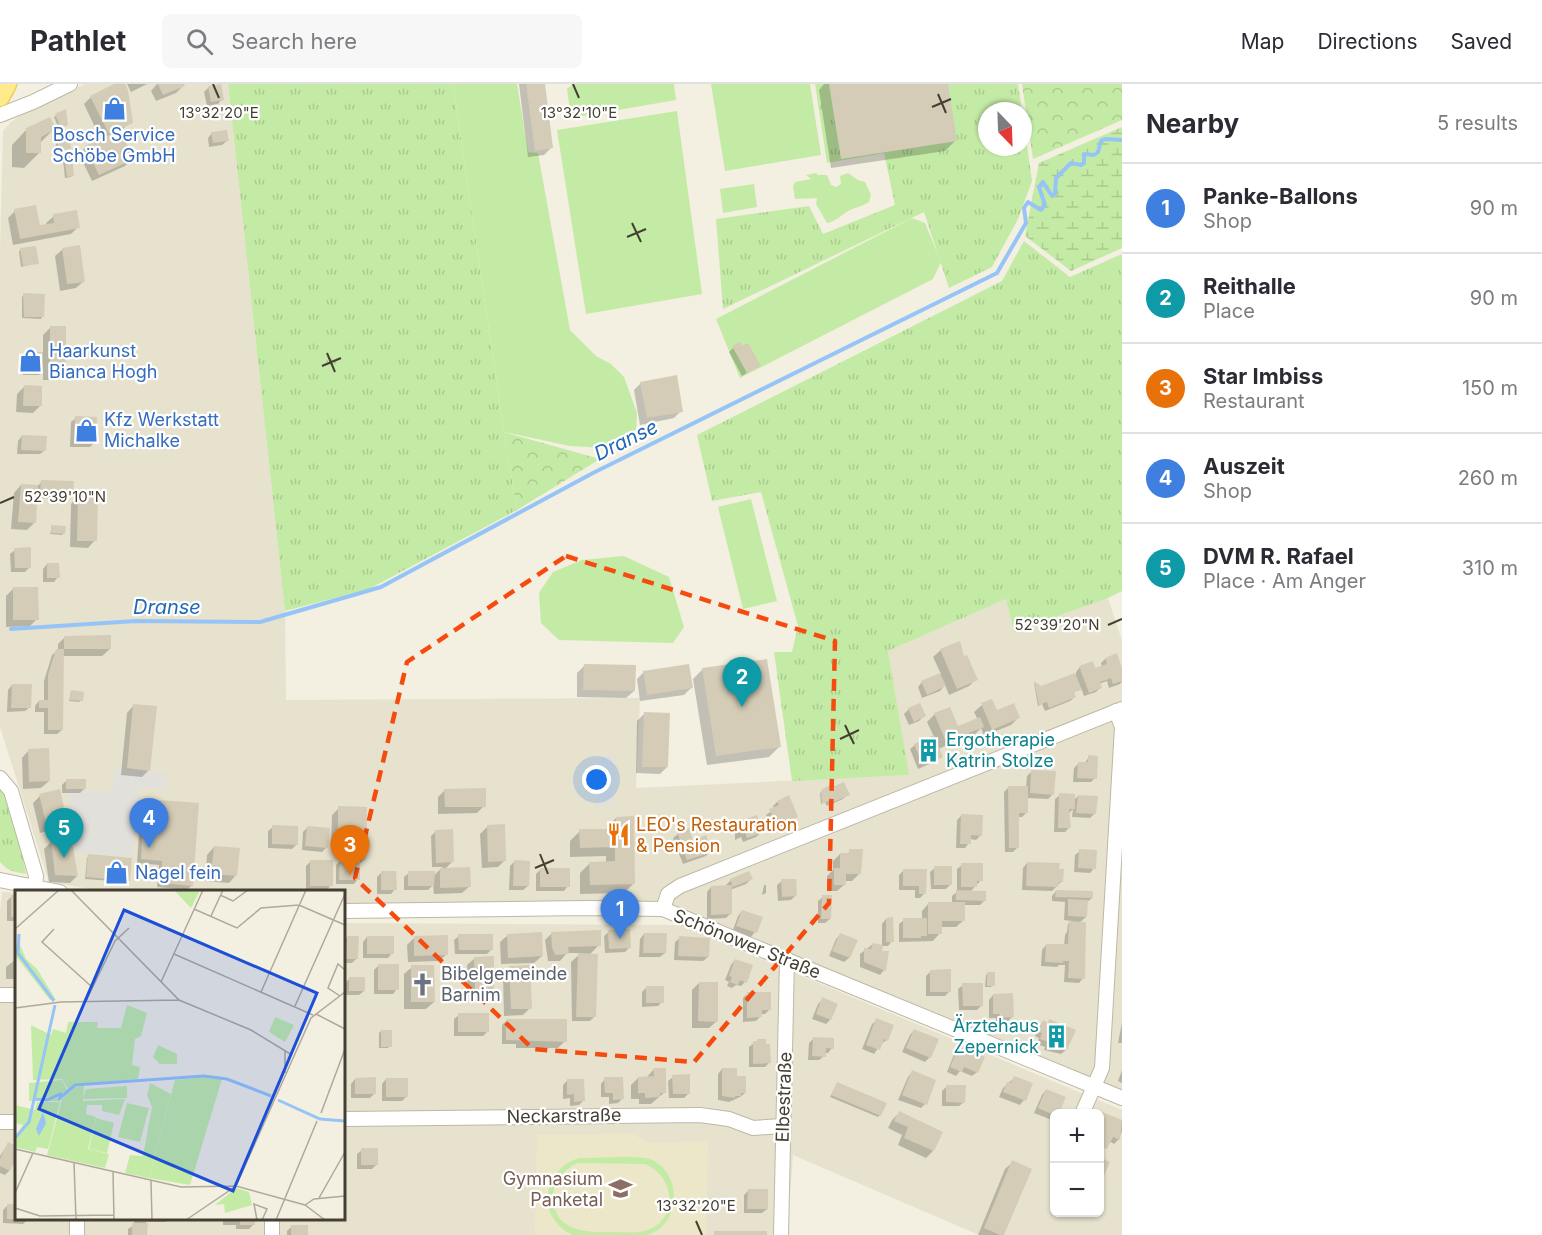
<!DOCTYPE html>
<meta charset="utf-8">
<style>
body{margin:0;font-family:Inter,sans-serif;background:#f7f7f7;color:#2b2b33}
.controls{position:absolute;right:18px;bottom:18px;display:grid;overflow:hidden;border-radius:9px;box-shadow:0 2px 4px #0004}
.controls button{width:54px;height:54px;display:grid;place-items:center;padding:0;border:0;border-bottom:2px solid #e1e1e2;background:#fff;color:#2b2b33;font:30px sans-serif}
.compass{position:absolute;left:978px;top:18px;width:54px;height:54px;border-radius:50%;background:#fff;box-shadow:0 2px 4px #0004;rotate:157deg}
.you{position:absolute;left:597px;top:696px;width:21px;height:21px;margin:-15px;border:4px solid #fff;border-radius:50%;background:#1a73e8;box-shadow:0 0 0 9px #1a73e833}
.badge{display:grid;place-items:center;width:39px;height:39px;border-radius:50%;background:#ff4c0c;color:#fff;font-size:20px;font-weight:700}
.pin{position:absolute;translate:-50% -50px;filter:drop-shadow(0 2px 3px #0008)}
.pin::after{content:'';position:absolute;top:32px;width:21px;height:18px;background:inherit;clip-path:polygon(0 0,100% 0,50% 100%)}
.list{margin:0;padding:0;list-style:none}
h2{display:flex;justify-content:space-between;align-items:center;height:78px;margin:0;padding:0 24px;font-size:26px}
h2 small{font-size:20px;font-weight:400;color:#7c7c81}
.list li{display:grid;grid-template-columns:39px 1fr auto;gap:18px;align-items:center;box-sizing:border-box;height:90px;padding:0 24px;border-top:2px solid #e1e1e2}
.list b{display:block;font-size:22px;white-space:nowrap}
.list p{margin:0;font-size:20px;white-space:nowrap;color:#7c7c81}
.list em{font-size:20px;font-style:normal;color:#7c7c81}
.icon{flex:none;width:33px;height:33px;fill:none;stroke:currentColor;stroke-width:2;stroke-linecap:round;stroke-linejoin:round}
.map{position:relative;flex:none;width:1122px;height:1151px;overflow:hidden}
header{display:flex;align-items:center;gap:36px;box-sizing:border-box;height:84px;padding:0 30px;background:#fff;border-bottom:2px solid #e1e1e2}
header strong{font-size:28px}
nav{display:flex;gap:33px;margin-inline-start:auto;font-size:21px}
.search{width:420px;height:54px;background:#f7f7f7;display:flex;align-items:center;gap:15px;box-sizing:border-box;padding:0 21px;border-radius:9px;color:#7c7c81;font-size:22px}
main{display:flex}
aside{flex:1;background:#fff}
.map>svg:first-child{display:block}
.residential{fill:#e7e2ce;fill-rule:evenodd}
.education{fill:#ede7c9}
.grass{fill:url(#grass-tufts)}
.forest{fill:url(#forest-crowns)}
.wetland{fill:url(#wetland-marsh)}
.pitch{fill:#c4eba5;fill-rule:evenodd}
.parking{fill:#e2e0db}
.shadow{fill:#0003}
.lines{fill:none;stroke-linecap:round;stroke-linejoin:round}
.stream{stroke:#96c4f7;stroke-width:4}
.building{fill:#d4ccb6}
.minor-casing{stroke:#beb8a4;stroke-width:16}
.major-casing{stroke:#eed153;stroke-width:21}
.minor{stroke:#fff;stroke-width:14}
.major{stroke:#ffeb8e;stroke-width:18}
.marked{fill:none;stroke:#f64b0e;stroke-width:4.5;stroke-dasharray:12 8;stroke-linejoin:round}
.ticks{fill:none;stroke:#443f32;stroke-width:2}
.labels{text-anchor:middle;stroke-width:4.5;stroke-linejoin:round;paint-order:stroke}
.shop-label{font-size:18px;fill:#366cbe;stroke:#fff;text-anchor:start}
.culture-label{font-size:18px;fill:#0d838f;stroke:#fff;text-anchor:start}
.food-label{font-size:18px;fill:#c56008;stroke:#fff;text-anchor:start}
.street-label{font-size:18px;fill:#443f32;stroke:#fff}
.worship-label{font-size:18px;fill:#5b616d;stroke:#fff;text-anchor:start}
.education-label{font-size:18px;fill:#785e54;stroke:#fff;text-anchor:end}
.water-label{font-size:20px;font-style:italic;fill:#2268b8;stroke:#fff}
.inset-river{fill:none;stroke:#96c4f7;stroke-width:3}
.inset-road{fill:none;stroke:#ada99b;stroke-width:1.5}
.view{fill:#1d4ed8;fill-opacity:0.15;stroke:#1d4ed8;stroke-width:3}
.inset-edge{fill:none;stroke:#443f32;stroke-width:3}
.ticks-label{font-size:15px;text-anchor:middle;fill:#443f32;stroke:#fff;stroke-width:4.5;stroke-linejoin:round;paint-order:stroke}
</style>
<header>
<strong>Pathlet</strong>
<div class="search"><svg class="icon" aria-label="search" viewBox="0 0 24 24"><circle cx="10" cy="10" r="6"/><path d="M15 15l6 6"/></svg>Search here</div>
<nav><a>Map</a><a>Directions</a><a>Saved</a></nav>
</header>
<main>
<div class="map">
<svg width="1122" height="1151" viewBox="0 0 1122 1151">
<defs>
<pattern id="grass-tufts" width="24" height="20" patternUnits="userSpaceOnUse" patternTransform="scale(1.5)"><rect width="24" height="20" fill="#c4eba5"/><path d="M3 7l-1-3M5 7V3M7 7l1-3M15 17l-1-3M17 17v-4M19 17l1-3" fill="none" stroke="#aacb8e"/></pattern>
<pattern id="forest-crowns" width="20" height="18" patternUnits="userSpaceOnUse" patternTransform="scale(1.5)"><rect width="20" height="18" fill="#c4eba5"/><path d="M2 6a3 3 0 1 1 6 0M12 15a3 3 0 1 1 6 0" fill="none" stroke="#aacb8e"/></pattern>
<pattern id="wetland-marsh" width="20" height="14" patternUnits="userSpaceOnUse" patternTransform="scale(1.5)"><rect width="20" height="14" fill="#c4eba5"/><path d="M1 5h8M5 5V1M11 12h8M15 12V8" fill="none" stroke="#aacb8e"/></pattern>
</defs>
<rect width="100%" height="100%" fill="#f3efe1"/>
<g class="residential">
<path d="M 85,0 L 228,0 L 285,527 L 286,616 L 640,614 L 636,704 L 908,691 L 888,567 L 1006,515 L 1014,548 L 1108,514 L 1122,557 L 1122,1009 L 677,823 L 584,819 L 344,821 L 344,808 L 108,808 L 49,798 L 0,643 L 0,166 L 3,47 L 11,38 L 35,22 Z"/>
<path d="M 2,808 L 16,809 L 16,1134 L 344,1134 L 344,839 L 680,841 L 1122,1026 L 1122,1151 L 979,1151 L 793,1071 L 787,1151 L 0,1151 L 0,828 ZM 1054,1030 L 1100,1030 L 1100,1128 L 1054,1128 Z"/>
</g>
<path class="education" d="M 633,1050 L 648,1059 L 708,1058 L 706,1151 L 535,1151 L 537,1051 Z"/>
<g class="grass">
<path d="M 228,0 L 453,0 L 504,348 L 517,426 L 369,505 L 285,527 Z"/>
<path d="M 815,0 L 1018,0 L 1022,27 L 987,27 L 987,63 L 1023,63 L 1023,32 L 1032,97 L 1018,135 L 992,183 L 949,204 L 924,128 L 723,225 L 716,135 L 809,122 L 823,150 L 895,121 L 884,69 L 827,79 Z"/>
<path d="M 1024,157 L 1070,193 L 1122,170 L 1122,507 L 1108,514 L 1014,548 L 1006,515 L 888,567 L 909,691 L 792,697 L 774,568 L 792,568 L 798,542 L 761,408 L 712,417 L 697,351 L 1002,197 Z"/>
<path d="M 0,701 C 16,726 20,761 26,790 C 14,788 8,787 0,778 Z"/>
</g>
<g class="forest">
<path d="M 1022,0 L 1122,0 L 1122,36 L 1033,75 Z"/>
<path d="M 504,348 L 600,375 L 517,426 Z"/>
</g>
<path class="wetland" d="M 1122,43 L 1122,164 L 1071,187 L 1025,152 L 1039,79 Z"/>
<g class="pitch">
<path d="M 453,0 L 517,0 L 528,68 L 538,69 L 570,246 L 596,272 L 611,280 L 624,293 L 637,329 L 636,347 L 632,355 L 604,364 L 570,362 L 504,348 Z"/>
<path d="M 573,0 L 674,0 L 676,16 L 571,34 L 567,5 Z"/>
<path d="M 711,0 L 810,0 L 821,71 L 725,87 Z"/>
<path d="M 677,27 L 702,210 L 586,230 L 557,46 Z"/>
<path d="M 816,89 L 818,91 L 827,91 L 831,101 L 836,103 L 841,100 L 840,92 L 848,89 L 858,96 L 865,98 L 871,111 L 869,118 C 863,122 857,123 850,126 C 842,130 836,138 827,139 L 816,120 L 817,114 L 795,115 L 793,102 L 795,98 L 811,95 L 806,91 Z"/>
<path d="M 754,100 L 757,123 L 723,129 L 720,105 Z"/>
<path d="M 912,134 L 925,139 L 941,178 L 933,195 L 740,294 L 716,235 Z"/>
<path d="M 751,415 L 777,517 L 743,525 L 718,423 Z"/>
<path d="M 624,472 L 669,493 L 684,543 L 673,559 L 559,556 L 541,539 L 539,509 L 553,488 L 582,476 Z"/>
<path d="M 579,1074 C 594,1074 639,1071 650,1075 C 683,1088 682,1142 647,1151 L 573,1151 C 536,1134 541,1086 579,1074 ZM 578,1079 L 645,1080 C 673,1091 680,1132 650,1145 C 640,1150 628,1148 618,1148 C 592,1148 555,1151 553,1114 C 553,1098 564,1085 578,1079 Z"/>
</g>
<g class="parking">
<path d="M 599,671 L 616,672 L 613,723 L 596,722 Z"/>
<path d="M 115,685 L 167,689 L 165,705 L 139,703 L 133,773 L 76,768 L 68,706 L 113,708 Z"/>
</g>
<g class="shadow">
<path d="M 118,0 L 124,0 L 131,38 L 119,48 L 132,75 L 125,82 L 92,97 L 79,70 L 86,63 L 101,56 L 84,20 L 91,13 Z"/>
<path d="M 127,0 L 147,0 L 131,8 Z"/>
<path d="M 157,0 L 182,0 L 183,2 L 176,9 L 156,17 L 151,7 Z"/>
<path d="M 519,0 L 543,0 L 551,64 L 544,71 L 528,73 Z"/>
<path d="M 824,0 L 947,0 L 955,57 L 945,67 L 831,84 L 819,6 Z"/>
<path d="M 209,3 L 222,15 L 218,20 L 207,22 L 204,8 Z"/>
<path d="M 64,27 L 67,40 L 59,45 L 54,33 Z"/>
<path d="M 27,45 L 54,45 L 40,59 L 39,69 L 24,84 L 12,83 L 12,61 Z"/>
<path d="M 212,49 L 227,57 L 222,61 L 209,63 L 208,54 Z"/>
<path d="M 58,58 L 69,64 L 57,68 L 56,60 Z"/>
<path d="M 65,74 L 73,91 L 71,93 L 65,94 L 63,76 Z"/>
<path d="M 15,127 L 39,143 L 47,142 L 46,139 L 54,132 L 78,143 L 71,150 L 13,161 L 8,134 Z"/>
<path d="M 63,165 L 84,197 L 76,204 L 60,207 L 55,172 Z"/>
<path d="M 21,166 L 37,179 L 21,183 L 19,167 Z"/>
<path d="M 24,211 L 42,233 L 41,235 L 22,234 L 22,213 Z"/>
<path d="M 50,244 L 65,289 L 58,296 L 43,296 L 43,287 L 39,291 L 23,291 L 23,271 L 25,269 L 43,269 L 43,251 Z"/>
<path d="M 733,264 L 759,281 L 742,292 L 729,268 Z"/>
<path d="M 641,299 L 681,327 L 674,334 L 640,341 L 634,306 Z"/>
<path d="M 24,303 L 40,322 L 33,329 L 16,328 L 17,310 Z"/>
<path d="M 76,334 L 95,358 L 90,363 L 70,363 L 71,338 Z"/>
<path d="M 22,352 L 45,366 L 40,370 L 17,370 L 18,357 Z"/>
<path d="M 42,397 L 72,411 L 67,415 L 36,414 L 34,439 L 27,446 L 11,445 L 14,409 L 21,401 L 37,403 Z"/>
<path d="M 78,412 L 95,456 L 88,464 L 70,463 L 71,420 Z"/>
<path d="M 52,443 L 64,449 L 62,451 L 50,450 Z"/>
<path d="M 15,466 L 30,483 L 25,488 L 11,488 L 10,470 Z"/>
<path d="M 47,480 L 58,493 L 54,498 L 43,498 L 43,485 Z"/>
<path d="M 13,505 L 37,535 L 30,542 L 6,543 L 6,512 Z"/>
<path d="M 65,553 L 110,565 L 102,572 L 63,572 L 62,646 L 57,650 L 44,650 L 44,628 L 35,628 L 35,622 L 39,617 L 44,617 L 44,597 L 52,571 L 58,566 L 58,560 Z"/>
<path d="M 941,566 L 963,574 L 976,595 L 969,602 L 949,611 L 945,601 L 940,607 L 922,614 L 918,603 L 922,598 L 941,590 L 933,573 Z"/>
<path d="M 1105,575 L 1122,588 L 1122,597 L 1120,600 L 1109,604 L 1107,597 L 1099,600 L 1100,604 L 1096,608 L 1084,612 L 1081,604 L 1073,609 L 1075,613 L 1070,617 L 1045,627 L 1042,620 L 1038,622 L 1034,599 L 1041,604 L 1076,590 L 1076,588 L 1080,583 L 1094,586 L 1102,583 L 1101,579 Z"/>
<path d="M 584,582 L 634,607 L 626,614 L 577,613 L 577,589 Z"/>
<path d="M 703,585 L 779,663 L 769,673 L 707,681 L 693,595 Z"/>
<path d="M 644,588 L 691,604 L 684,611 L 640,617 L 637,595 Z"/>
<path d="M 12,601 L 30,623 L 25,627 L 7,628 L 8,606 Z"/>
<path d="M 71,608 L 81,616 L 79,618 L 69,617 Z"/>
<path d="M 992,616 L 997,628 L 1018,634 L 1011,641 L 984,652 L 981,644 L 975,650 L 938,665 L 941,673 L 936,677 L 918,685 L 910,665 L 915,661 L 934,653 L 927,638 L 935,630 L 957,644 L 978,636 L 974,628 L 982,621 Z"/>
<path d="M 134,621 L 149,686 L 142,693 L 121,691 L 127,629 Z"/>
<path d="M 909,625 L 924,632 L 919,637 L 909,641 L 904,630 Z"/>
<path d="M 644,630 L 667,683 L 660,690 L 636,689 L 637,637 Z"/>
<path d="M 29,666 L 49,697 L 41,704 L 23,705 L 22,674 Z"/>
<path d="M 1089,673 L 1095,694 L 1091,698 L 1073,698 L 1074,684 L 1079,679 L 1084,680 Z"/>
<path d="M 1032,687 L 1052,711 L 1048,715 L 1027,714 L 1027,728 L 1022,733 L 1017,733 L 1017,764 L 1013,768 L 1005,768 L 1004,708 L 1009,703 L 1026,703 L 1027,692 Z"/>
<path d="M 67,696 L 84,705 L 80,709 L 62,709 L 62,701 Z"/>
<path d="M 826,704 L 848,710 L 843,715 L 827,722 L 825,718 L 821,720 L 820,709 Z"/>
<path d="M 445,706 L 484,722 L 477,729 L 438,730 L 438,713 Z"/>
<path d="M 1060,711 L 1073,717 L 1078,712 L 1095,729 L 1090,734 L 1072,733 L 1073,725 L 1068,730 L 1069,744 L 1065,748 L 1054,748 L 1055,715 Z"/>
<path d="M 40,712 L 66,738 L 58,745 L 40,749 L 33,719 Z"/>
<path d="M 146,716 L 192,801 L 187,806 L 157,803 L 159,781 L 137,779 L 141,721 Z"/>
<path d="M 777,718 L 796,733 L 792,737 L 772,746 L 766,731 L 774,725 L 773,722 Z"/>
<path d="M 339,724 L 365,775 L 358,781 L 358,795 L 354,800 L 336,800 L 336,781 L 340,777 L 346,777 L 346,764 L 331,764 L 332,731 Z"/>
<path d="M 961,732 L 981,751 L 976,756 L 970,755 L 969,759 L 965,764 L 956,764 L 957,736 Z"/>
<path d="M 616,734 L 634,799 L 624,809 L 580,810 L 580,789 L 590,779 L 606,779 L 606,772 L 570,773 L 570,757 L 580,747 L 607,746 L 607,744 Z"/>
<path d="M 742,737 L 761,749 L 756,753 L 743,758 L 741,753 L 735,756 L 735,746 L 739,744 L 738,742 Z"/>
<path d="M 488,742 L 505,776 L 498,783 L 482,784 L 480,750 Z"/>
<path d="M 273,743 L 297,760 L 292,765 L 268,764 L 268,747 Z"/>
<path d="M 308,743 L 326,764 L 322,768 L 302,766 L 303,748 Z"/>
<path d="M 436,747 L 452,778 L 445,785 L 470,802 L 462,809 L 434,810 L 433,801 L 428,806 L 404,806 L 404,793 L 409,789 L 433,792 L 443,783 L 432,783 L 431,752 Z"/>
<path d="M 678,750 L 692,758 L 710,767 L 706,772 L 683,780 L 673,754 Z"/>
<path d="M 70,754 L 77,792 L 70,799 L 49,798 L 44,765 L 51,758 Z"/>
<path d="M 214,763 L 236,791 L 229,799 L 205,797 L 207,771 Z"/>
<path d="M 850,767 L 859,790 L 852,797 L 845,797 L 845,800 L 837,807 L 827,807 L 827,792 L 833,786 L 833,777 L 840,770 L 847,770 Z"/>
<path d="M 1080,767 L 1094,784 L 1090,789 L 1074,788 L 1075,771 Z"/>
<path d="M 89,772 L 128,796 L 126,798 L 85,795 L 87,774 Z"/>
<path d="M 311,777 L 331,801 L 327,806 L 306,806 L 306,782 Z"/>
<path d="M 514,778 L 528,802 L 523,806 L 509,806 L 510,782 Z"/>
<path d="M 1027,779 L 1062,797 L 1052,807 L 1022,806 L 1023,784 Z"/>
<path d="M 962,781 L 981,796 L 970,808 L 985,816 L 980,821 L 964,821 L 964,836 L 956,843 L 940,843 L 940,849 L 933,857 L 899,858 L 899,840 L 904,836 L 922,836 L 922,827 L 929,819 L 952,819 L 952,812 L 957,808 L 957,785 Z"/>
<path d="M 935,784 L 951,800 L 946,805 L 931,805 L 930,788 Z"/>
<path d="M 541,785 L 568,802 L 564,807 L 536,807 L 536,790 Z"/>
<path d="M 904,786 L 925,786 L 925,809 L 920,814 L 915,814 L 915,806 L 899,806 L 899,791 Z"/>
<path d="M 382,788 L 395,805 L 391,810 L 377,810 L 377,793 Z"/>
<path d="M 751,795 L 746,800 L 730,806 L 730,830 L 726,834 L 707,835 L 707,808 L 711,803 L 727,803 L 726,801 L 731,796 Z"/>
<path d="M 782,797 L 795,812 L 791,816 L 778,817 L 777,801 Z"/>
<path d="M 764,801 L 766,801 L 766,809 L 762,811 Z"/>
<path d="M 1056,807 L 1092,814 L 1087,818 L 1086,833 L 1079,839 L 1083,894 L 1079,899 L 1064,898 L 1065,881 L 1059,881 L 1057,883 L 1041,882 L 1042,866 L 1046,861 L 1064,862 L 1065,851 L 1067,848 L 1068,840 L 1072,837 L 1064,836 L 1065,818 L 1052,817 L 1052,812 Z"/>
<path d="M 11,813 L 16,813 L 16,837 L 7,837 L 7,817 Z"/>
<path d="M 823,813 L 830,835 L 825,839 L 818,839 L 818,817 Z"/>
<path d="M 742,827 L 755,848 L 751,853 L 733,846 L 738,832 Z"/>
<path d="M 886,835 L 892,857 L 888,862 L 882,862 L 882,840 Z"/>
<path d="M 609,848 L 630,863 L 625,868 L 605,869 L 604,852 Z"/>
<path d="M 552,849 L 599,861 L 589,871 L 594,933 L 590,937 L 572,937 L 571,878 L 581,869 L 567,869 L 560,877 L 548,877 L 545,856 Z"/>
<path d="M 644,850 L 665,869 L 660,873 L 639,873 L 640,855 Z"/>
<path d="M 508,851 L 542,872 L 534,879 L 501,880 L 500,858 Z"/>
<path d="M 840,851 L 856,857 L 849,874 L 844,878 L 829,872 L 836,855 Z"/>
<path d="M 16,852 L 16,895 L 6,895 L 6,883 L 15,876 Z"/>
<path d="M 459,852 L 492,865 L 487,870 L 455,870 L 454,856 Z"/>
<path d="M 347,853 L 357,874 L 352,879 L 344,879 L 344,857 Z"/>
<path d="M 367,853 L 392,869 L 388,874 L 363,874 L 363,858 Z"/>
<path d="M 415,853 L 447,870 L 439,877 L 408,878 L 407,861 Z"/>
<path d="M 680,854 L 708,873 L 703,877 L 674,876 L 675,858 Z"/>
<path d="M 873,860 L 884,886 L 880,891 L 860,883 L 860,870 Z"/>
<path d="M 475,874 L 493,904 L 486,911 L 468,911 L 467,881 Z"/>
<path d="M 735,876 L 745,898 L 741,902 L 736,901 L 732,904 L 727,902 L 729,898 L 725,896 L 731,881 Z"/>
<path d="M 378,882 L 397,905 L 393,910 L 374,910 L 374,886 Z"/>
<path d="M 412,883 L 434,918 L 426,925 L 404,925 L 404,890 Z"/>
<path d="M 510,883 L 530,924 L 523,931 L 504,932 L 503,890 Z"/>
<path d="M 931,887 L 950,907 L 945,912 L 926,912 L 926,892 Z"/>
<path d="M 987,890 L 993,901 L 991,903 L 985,903 L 986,891 Z"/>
<path d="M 349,895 L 364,907 L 359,911 L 345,911 L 345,899 Z"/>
<path d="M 699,899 L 717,937 L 709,944 L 692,944 L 692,906 Z"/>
<path d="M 963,901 L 982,921 L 977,926 L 959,926 L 958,905 Z"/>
<path d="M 647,903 L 662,918 L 658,922 L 642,923 L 642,908 Z"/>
<path d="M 747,910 L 770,925 L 765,930 L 760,930 L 760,933 L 756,937 L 743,938 L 743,914 Z"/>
<path d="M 993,911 L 1012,933 L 1008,937 L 996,938 L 996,934 L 989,934 L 989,916 Z"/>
<path d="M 823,915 L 830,936 L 826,940 L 812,935 L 818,920 Z"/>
<path d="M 459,931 L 487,948 L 483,952 L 454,952 L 454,935 Z"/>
<path d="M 507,936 L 565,957 L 558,964 L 516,964 L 516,960 L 502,960 L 502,941 Z"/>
<path d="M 877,936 L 887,956 L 881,960 L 874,970 L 862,965 L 872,940 Z"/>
<path d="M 1050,937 L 1066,966 L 1061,970 L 1044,966 L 1045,963 L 1037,960 L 1039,954 L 1035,952 L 1039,943 L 1043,938 L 1047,940 Z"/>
<path d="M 1122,938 L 1122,959 L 1118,959 Z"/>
<path d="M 914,946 L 930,973 L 925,978 L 902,968 L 910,951 Z"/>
<path d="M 381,947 L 390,962 L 388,964 L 379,964 L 379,949 Z"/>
<path d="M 814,954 L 832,964 L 828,969 L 824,969 L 824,972 L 819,976 L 808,976 L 809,959 Z"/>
<path d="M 754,959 L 769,979 L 765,983 L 749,983 L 749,963 Z"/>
<path d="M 960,964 L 977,988 L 972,992 L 960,987 L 956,992 L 947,988 L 955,968 Z"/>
<path d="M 654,985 L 665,1008 L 651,1020 L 639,1020 L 639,1015 L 631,1015 L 631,1001 L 638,994 L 647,993 Z"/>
<path d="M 722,985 L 735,993 L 745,1009 L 740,1013 L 729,1018 L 718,1016 L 718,990 Z"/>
<path d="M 1122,986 L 1122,999 L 1118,997 Z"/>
<path d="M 912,988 L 925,1020 L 921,1024 L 898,1016 L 908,993 Z"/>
<path d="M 673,993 L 689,1009 L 684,1014 L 669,1014 L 668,997 Z"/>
<path d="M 1014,994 L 1031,1000 L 1024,1016 L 1020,1021 L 999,1013 L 1003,1004 Z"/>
<path d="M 355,995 L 375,1009 L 370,1014 L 351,1014 L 351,1000 Z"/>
<path d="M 386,995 L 407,1012 L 402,1017 L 382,1017 L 382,1000 Z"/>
<path d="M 605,995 L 622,1015 L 618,1019 L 609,1020 L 609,1013 L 601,1013 L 601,1000 Z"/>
<path d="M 567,997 L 583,1017 L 579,1021 L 570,1022 L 570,1014 L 563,1015 L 563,1001 Z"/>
<path d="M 837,1000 L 880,1031 L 878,1033 L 830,1013 Z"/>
<path d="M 947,1002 L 964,1018 L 959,1022 L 942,1022 L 942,1007 Z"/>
<path d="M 1046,1006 L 1054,1030 L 1054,1034 L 1052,1036 L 1034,1029 L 1042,1011 Z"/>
<path d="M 899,1029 L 933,1067 L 926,1074 L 898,1061 L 902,1051 L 888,1044 L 892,1036 Z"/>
<path d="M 1102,1030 L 1122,1038 L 1122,1047 L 1119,1055 L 1114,1060 L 1109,1057 L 1101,1069 L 1100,1032 Z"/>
<path d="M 9,1059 L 16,1063 L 16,1071 L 9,1087 L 5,1091 L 0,1089 L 0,1072 Z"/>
<path d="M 362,1066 L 377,1080 L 372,1085 L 357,1085 L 357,1070 Z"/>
<path d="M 1013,1078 L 1002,1151 L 978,1151 L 1005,1085 Z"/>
<path d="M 749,1106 L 767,1125 L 762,1129 L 744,1129 L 744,1111 Z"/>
<path d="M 8,1121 L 16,1121 L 16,1134 L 28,1135 L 23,1140 L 3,1139 L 3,1126 Z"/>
<path d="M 134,1134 L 169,1134 L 166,1138 L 146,1138 L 146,1151 L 128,1151 L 128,1145 L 134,1141 Z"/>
<path d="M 223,1134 L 253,1134 L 254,1140 L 249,1145 L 236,1145 L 236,1141 L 223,1141 Z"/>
<path d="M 292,1142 L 307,1151 L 287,1151 L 287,1147 Z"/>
</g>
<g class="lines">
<path class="stream" d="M 11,545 L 136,537 L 260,538 L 381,503 L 593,389 L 997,189 L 1026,139 L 1024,124 L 1028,118 L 1041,126 L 1045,121 L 1039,103 L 1043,98 L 1052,112 L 1055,109 L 1056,94 L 1071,79 L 1081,81 L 1084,79 L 1084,70 L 1094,71 L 1098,68 L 1101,57 L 1105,55 L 1122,56"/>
</g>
<g class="building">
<path d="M 114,0 L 125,0 L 128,6 L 133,39 L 109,50 L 90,12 Z"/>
<path d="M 158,0 L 184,0 L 185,2 L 163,11 Z"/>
<path d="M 221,0 L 224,16 L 211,18 L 208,2 Z"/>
<path d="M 526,0 L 545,0 L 553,64 L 535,67 Z"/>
<path d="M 829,0 L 948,0 L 957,57 L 841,75 Z"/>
<path d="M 66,25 L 68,41 L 61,44 L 55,30 Z"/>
<path d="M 50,33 L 56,45 L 41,53 L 41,69 L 26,69 L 26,44 Z"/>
<path d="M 120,46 L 134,75 L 99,91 L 85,62 Z"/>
<path d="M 227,46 L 229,57 L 213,59 L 211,48 Z"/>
<path d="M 70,54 L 71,65 L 59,67 L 57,56 Z"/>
<path d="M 72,72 L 74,92 L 67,93 L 64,73 Z"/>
<path d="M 36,121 L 40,141 L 54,139 L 53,130 L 77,126 L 80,144 L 20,155 L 14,125 Z"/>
<path d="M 80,161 L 85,198 L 67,200 L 62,164 Z"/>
<path d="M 36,162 L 39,180 L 23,182 L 20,164 Z"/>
<path d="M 23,209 L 45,210 L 44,233 L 24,233 Z"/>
<rect x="50" y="242" width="16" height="47"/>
<path d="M 740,258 L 742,262 L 748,259 L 761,282 L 747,289 L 732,262 Z"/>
<path d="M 25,267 L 43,268 L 42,290 L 24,290 Z"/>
<path d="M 677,291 L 683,328 L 647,334 L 640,298 Z"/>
<path d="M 24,301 L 42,302 L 42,322 L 23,322 Z"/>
<path d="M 75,332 L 97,333 L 96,359 L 74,359 Z"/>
<path d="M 22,351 L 47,352 L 46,367 L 21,366 Z"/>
<path d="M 41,396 L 74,397 L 73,411 L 40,410 Z"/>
<path d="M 21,400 L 38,401 L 36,439 L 18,438 Z"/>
<path d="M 78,411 L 98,412 L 97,457 L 77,457 Z"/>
<path d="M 51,441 L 66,442 L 65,450 L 51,449 Z"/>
<path d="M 31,463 L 31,484 L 15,484 L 14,464 Z"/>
<path d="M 47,479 L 59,479 L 60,494 L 47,494 Z"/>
<path d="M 13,503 L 38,503 L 39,536 L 13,536 Z"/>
<path d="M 111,551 L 111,565 L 64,565 L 64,552 Z"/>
<path d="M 960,557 L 964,572 L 967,571 L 978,596 L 957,605 L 940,565 Z"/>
<path d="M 56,565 L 64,565 L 63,646 L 48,646 L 48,624 L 39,624 L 39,616 L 48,616 L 48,591 Z"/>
<path d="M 1117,569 L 1122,584 L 1122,597 L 1113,600 L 1111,594 L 1106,596 L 1100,598 L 1102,604 L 1089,609 L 1079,582 L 1093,577 L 1095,584 L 1107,580 L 1105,574 Z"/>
<path d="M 767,575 L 781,663 L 716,672 L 702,584 Z"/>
<path d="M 584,580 L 636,581 L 635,607 L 583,606 Z"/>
<path d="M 689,580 L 693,604 L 647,611 L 643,587 Z"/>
<path d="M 940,589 L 946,602 L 927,611 L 921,597 Z"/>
<path d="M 1075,589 L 1082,606 L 1074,608 L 1076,613 L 1049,624 L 1047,618 L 1039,621 L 1034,597 L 1041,602 Z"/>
<path d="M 12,600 L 32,600 L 31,624 L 11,624 Z"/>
<path d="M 71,606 L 84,608 L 83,617 L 70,616 Z"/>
<path d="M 992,615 L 997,626 L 1014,619 L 1020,634 L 992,646 L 981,619 Z"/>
<path d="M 920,619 L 926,632 L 914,638 L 908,624 Z"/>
<path d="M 133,620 L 157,622 L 150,687 L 127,684 Z"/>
<path d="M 950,623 L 958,642 L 980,633 L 984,643 L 946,658 L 934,629 Z"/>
<path d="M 644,628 L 670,629 L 668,683 L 642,683 Z"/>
<path d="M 934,651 L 943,673 L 923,681 L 914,660 Z"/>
<path d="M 49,664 L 50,697 L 29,698 L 28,665 Z"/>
<path d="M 1088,671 L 1098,672 L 1097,695 L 1077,694 L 1078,678 L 1088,678 Z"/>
<path d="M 1031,686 L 1056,687 L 1054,711 L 1030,709 Z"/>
<rect x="66" y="695" width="20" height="10"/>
<path d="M 844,698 L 850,711 L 831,719 L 830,716 L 822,720 L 821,706 L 833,699 L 835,702 Z"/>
<path d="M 1008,702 L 1028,702 L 1028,729 L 1019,729 L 1019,764 L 1009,764 Z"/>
<path d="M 486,704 L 486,723 L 445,723 L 444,705 Z"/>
<path d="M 60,705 L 67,738 L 47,743 L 39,710 Z"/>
<path d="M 1059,709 L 1075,710 L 1075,725 L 1069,725 L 1071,744 L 1058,744 Z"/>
<path d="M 789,711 L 798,733 L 777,742 L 769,725 L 779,721 L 777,717 Z"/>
<path d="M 1078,711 L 1098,712 L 1096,730 L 1076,729 Z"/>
<path d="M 145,715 L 199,719 L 193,802 L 161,799 L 162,777 L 141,775 Z"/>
<path d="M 338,722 L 367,723 L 366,776 L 360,775 L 360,796 L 339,796 L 340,775 L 353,775 L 353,758 L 338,757 Z"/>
<path d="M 961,730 L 983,731 L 982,752 L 971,751 L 971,760 L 960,760 Z"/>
<path d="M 757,731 L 762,749 L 747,754 L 742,736 Z"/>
<path d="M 634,732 L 635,800 L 590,801 L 589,778 L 615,777 L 615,763 L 580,764 L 579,745 L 616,745 L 616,733 Z"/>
<path d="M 505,740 L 506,777 L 488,778 L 487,741 Z"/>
<path d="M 272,741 L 298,742 L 298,761 L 272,760 Z"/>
<path d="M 307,742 L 330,744 L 328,764 L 305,762 Z"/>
<path d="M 689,744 L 693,756 L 706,751 L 712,768 L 687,776 L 677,748 Z"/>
<path d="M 453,745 L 454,778 L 436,779 L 435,746 Z"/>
<path d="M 71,752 L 78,792 L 55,791 L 51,756 Z"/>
<path d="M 214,762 L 240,764 L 237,792 L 211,790 Z"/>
<path d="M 849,765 L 863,765 L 861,790 L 846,790 L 846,801 L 834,801 L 834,784 L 840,784 L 840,769 L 849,769 Z"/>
<path d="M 1079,765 L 1097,766 L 1096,785 L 1078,784 Z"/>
<path d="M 88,770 L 132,774 L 130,797 L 86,793 Z"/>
<rect x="310" y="776" width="23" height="26"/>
<path d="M 514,776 L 530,777 L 529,802 L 513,802 Z"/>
<path d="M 1027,778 L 1060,779 L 1059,785 L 1064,785 L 1063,798 L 1059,798 L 1058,803 L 1026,802 Z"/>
<path d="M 961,779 L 983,779 L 983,797 L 977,797 L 977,803 L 961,803 Z"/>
<rect x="934" y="782" width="18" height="19"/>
<path d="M 470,783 L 471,803 L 440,804 L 440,784 Z"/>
<rect x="540" y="784" width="30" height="19"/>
<path d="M 903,785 L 927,785 L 926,810 L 919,810 L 919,802 L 903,802 Z"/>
<path d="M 381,787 L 396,787 L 397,806 L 381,806 Z"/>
<path d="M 408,787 L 435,787 L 434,802 L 408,802 Z"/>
<path d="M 749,787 L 753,795 L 733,803 L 730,795 Z"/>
<path d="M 781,795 L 796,795 L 797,812 L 782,813 Z"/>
<path d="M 732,801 L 732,830 L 711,831 L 711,802 Z"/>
<path d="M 956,806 L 986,807 L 986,817 L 956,816 Z"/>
<path d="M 1056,806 L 1093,807 L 1093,814 L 1055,813 Z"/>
<rect x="11" y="811" width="5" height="22"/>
<path d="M 822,811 L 832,811 L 831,835 L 821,835 Z"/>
<path d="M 1068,815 L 1088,816 L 1087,833 L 1068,832 Z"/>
<path d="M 928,818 L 965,818 L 965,837 L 942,837 L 942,850 L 928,850 Z"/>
<path d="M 742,826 L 763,833 L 757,849 L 736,842 Z"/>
<path d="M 893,833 L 894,858 L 886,858 L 886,834 Z"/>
<path d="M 903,834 L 927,834 L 927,852 L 921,852 L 921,854 L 903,854 Z"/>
<path d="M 1069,837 L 1086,838 L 1085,895 L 1068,894 L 1069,877 L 1063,877 L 1063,879 L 1045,878 L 1046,860 L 1068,860 Z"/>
<path d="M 630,845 L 631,864 L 609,865 L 608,846 Z"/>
<path d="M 601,846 L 601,862 L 568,863 L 569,870 L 555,871 L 552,863 L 551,848 Z"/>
<path d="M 542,848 L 543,872 L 508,874 L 507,850 Z"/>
<path d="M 644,849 L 667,849 L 666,869 L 643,869 Z"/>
<path d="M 840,849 L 858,856 L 850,874 L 832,867 Z"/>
<path d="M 458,850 L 493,850 L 493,866 L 459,866 Z"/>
<path d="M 448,851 L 448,871 L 414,872 L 414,852 Z"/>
<path d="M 347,852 L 359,852 L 358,875 L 346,875 Z"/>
<rect x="367" y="852" width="27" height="18"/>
<path d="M 679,852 L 710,854 L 709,873 L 678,872 Z"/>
<path d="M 873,859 L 883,861 L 882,867 L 889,867 L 886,887 L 864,878 L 864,864 L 871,865 Z"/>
<path d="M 578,869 L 598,870 L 596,933 L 576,933 Z"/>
<path d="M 494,872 L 494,904 L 475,905 L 474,873 Z"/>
<path d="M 735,875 L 753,881 L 747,899 L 740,896 L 738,901 L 730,898 L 732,893 L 729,892 Z"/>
<rect x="378" y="880" width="21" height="26"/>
<path d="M 411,881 L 434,881 L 435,918 L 411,918 Z"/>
<path d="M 530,881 L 532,925 L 511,925 L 509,882 Z"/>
<path d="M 951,885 L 951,908 L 930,908 L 930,886 Z"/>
<rect x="987" y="888" width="8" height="14"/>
<rect x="349" y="893" width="16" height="14"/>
<path d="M 699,898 L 718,898 L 718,938 L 698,937 Z"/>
<path d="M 962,899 L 983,899 L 983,922 L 963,922 Z"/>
<rect x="646" y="902" width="18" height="17"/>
<path d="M 747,908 L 771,908 L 771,926 L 762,926 L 762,933 L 747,934 Z"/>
<path d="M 1013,909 L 1014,933 L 1000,934 L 1000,930 L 993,930 L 993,910 Z"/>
<path d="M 822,913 L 838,920 L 831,936 L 816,930 Z"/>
<rect x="458" y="929" width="31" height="19"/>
<path d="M 876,934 L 894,941 L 888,957 L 884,955 L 880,966 L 866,961 Z"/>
<path d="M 506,935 L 567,935 L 567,958 L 506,956 Z"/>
<path d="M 1049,935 L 1076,946 L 1067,966 L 1047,961 L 1049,958 L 1040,955 L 1042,949 L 1038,948 L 1043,936 L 1048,939 Z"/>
<path d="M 914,945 L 939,955 L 931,974 L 906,964 Z"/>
<rect x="381" y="946" width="11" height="17"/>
<path d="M 813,953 L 834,954 L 834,965 L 826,964 L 826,973 L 812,972 Z"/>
<path d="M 757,955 L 766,955 L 766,960 L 770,960 L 771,979 L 753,980 L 753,957 L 757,957 Z"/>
<path d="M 959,962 L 985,973 L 978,989 L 964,983 L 962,988 L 950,983 Z"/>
<path d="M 653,984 L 666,984 L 666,1009 L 660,1009 L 660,1013 L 645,1014 L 645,1009 L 638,1009 L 638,993 L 654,992 Z"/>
<path d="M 722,984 L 737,984 L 737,992 L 746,992 L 746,1009 L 741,1009 L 741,1012 L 735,1012 L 735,1014 L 722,1012 Z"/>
<path d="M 912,986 L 936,996 L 927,1021 L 902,1011 Z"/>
<path d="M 690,990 L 690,1010 L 673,1010 L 672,991 Z"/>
<path d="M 1014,992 L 1033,999 L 1026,1017 L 1003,1008 L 1007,998 L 1011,999 Z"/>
<path d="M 376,993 L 376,1010 L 355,1010 L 355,994 Z"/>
<path d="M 604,993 L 623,993 L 624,1015 L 613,1016 L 613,1009 L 605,1009 Z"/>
<rect x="386" y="994" width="22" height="19"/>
<path d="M 567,995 L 584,995 L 585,1017 L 574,1018 L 574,1010 L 567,1011 Z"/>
<path d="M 837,998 L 887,1019 L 881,1032 L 831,1011 Z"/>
<path d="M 946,1001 L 966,1001 L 965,1019 L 946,1018 Z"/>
<path d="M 1046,1005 L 1066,1013 L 1059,1030 L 1054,1030 L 1054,1031 L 1038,1024 Z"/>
<path d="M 899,1027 L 943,1048 L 934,1067 L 904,1054 L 908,1043 L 894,1037 Z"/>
<path d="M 1102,1028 L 1122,1036 L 1120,1056 L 1113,1053 L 1107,1065 L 1100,1063 L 1100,1033 Z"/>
<path d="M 8,1058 L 16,1062 L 16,1075 L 10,1087 L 0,1082 L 0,1075 Z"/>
<rect x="361" y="1064" width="17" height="17"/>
<path d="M 1100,1073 L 1110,1078 L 1103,1094 L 1100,1093 Z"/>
<path d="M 1012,1076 L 1032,1085 L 1004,1151 L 1000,1151 L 984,1144 Z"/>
<path d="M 748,1105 L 768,1105 L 768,1125 L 747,1125 Z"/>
<rect x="7" y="1120" width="9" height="15"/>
<path d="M 227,1134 L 255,1134 L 255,1141 L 240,1141 L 240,1137 L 227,1137 Z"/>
<path d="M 132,1139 L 148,1139 L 147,1151 L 132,1151 Z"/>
<rect x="291" y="1141" width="17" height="10"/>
<rect x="714" y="1147" width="53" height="4"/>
</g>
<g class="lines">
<defs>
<g id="minor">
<path d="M 0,31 L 33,18 L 70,0"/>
<path d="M 0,694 L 11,707 L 36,792 L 35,802"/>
<path d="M 0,796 L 60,808"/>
<path d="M 663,825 L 668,810 L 680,802 L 1122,625"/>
<path d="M 344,827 L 586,824 L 663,825 L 1122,1014"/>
<path d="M 2,911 L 16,911"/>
<path d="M 1082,1030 L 1102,984 L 1122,643 L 1116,627"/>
<path d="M 344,1035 L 700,1031 L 729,1035 L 753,1044 L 782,1042"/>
<path d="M 0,1038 L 16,1038"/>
<path d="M 77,1151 L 77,1134"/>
<path d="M 272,1151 L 272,1134"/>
<path d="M 781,1151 L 787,875"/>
</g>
<path id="major" d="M 0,13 L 7,0"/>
</defs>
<use href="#minor" class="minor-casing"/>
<use href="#major" class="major-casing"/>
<use href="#minor" class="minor"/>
<use href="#major" class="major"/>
</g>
<path class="marked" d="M 566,472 L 835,557 L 829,819 L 694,978 L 533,965 L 355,794 L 407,578 Z"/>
<path class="ticks" d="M 213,0 L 219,14M 573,0 L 579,14M 938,10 L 946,29M 932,23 L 951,15M 632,139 L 641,158M 627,153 L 646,145M 327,269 L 335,288M 322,282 L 341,274M 0,419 L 14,413M 1108,541 L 1122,535M 845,641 L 854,660M 840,655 L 859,646M 540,770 L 548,790M 535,784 L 554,776M 696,1137 L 702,1151"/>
<defs>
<symbol id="shop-bare" viewBox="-9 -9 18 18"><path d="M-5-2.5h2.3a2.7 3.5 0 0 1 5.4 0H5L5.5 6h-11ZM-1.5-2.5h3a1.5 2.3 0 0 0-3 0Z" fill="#3f7fe0" stroke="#fff" stroke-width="2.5" paint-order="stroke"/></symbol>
<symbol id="building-bare" viewBox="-9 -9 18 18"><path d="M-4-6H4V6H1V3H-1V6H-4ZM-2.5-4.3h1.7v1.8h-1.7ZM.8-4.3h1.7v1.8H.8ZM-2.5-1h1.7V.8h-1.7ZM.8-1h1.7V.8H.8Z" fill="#0f9aa8" stroke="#fff" stroke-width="2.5" paint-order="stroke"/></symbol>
<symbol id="restaurant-bare" viewBox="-9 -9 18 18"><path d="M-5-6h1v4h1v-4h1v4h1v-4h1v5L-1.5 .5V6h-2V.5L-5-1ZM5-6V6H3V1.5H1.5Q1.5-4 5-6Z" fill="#e8710a" stroke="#fff" stroke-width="2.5" paint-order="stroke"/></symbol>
<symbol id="church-bare" viewBox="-9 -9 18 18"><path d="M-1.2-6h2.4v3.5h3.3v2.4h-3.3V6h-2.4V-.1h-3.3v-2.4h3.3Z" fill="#6b7280" stroke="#fff" stroke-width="2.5" paint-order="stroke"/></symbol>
<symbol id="school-bare" viewBox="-9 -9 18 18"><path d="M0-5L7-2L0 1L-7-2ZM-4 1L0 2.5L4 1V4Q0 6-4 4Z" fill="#8d6e63" stroke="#fff" stroke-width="2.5" paint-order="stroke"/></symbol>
</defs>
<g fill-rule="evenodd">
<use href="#shop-bare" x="98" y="8" width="33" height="33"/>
<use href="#shop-bare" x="14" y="260" width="33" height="33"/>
<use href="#shop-bare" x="70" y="330" width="33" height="33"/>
<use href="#building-bare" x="912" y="650" width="33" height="33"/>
<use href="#restaurant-bare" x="602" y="734" width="33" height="33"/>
<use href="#shop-bare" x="100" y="772" width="33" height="33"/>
<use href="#church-bare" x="406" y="884" width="33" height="33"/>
<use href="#building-bare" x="1040" y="936" width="33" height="33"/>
<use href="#school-bare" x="604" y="1088" width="33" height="33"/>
</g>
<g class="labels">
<g class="shop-label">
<text x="114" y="57" text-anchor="middle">Bosch Service<tspan x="114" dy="21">Schöbe GmbH</tspan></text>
<text x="49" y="273">Haarkunst<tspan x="49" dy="21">Bianca Hogh</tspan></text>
<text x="104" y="342">Kfz Werkstatt<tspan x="104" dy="21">Michalke</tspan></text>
<text x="135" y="795">Nagel fein</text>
</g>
<g class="culture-label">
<text x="946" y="662">Ergotherapie<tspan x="946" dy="21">Katrin Stolze</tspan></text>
<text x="1039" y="948" text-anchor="end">Ärztehaus<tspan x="1039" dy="21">Zepernick</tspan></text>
</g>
<g class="food-label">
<text x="636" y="747">LEO's Restauration<tspan x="636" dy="21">&amp; Pension</tspan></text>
</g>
<g class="street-label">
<text transform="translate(747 860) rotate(22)" y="6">Schönower Straße</text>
<text transform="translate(784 1013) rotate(-88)" y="6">Elbestraße</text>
<text transform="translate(564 1032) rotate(-1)" y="6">Neckarstraße</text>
</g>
<g class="worship-label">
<text x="441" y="896">Bibelgemeinde<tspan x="441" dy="21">Barnim</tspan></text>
</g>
<g class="education-label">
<text x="603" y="1101">Gymnasium<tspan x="603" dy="21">Panketal</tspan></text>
</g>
<g class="water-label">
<text transform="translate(626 356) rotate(-26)" y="7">Dranse</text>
<text x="167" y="530">Dranse</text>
</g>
</g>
<g transform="translate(15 806)">
<rect width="330" height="330" fill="#f3efe1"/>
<path d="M 112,115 L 132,123 L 126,146 L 120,149 L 117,175 L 125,177 L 123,189 L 60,194 L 53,199 L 47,189 L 18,190 L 16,135 L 36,145 L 38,139 L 51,143 L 53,132 L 83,132 L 82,138 L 106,138 ZM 191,187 L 207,189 L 175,295 L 134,288 L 160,190 ZM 69,196 L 68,211 L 110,209 L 104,225 L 87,221 L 87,215 L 72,215 L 71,224 L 81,227 L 73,259 L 94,264 L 90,278 L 32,265 L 47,209 L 60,197 Z" fill="#c4eba5"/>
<path d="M 3,50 L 11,69 L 22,79 L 41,110 L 35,110 L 0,65 ZM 22,212 L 45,212 L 33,259 L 22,257 L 20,262 L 0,257 L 0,247 L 8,235 L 0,233 L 0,215 L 20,220 ZM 221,298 L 234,302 L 237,315 L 210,323 L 209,314 L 200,315 Z" fill="#c4eba5"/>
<path d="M 47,190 L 52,200 L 45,211 L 14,211 L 14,193 Z" fill="#c4eba5"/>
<path d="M 159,0 L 185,0 L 176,18 ZM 260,127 L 279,135 L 270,152 L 254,142 Z" fill="#c4eba5"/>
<path d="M 143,155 L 162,164 L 162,174 L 145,174 L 138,167 ZM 135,193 L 156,204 L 134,288 L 110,283 L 115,265 L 128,266 L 137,217 L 132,205 ZM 112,196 L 112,208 L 68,209 L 71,199 ZM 112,213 L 134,218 L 125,252 L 103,247 ZM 81,228 L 99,233 L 92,263 L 74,259 Z" fill="#c4eba5"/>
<path d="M 28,222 L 31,233 L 24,246 L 21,239 Z" fill="#96c4f7"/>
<path class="inset-river" d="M 4,44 L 3,63 L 39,111M 20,209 L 32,210 L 45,204 L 45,208 L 60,195 L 189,186 L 212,189 L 256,206M 263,210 L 305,229 L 330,231M 0,248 L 14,232 L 40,115"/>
<path class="inset-road" d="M 56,0 L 164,110 L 236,140 L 277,165M 205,5 L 218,11 L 233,0M 179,19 L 222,38 L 246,18 L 284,15 L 330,35M 196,26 L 208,0M 0,39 L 44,0M 39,39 L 27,52 L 77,97M 159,64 L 298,125M 146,92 L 188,0M 246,102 L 291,0M 325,106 L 313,98 L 323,74 L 330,80M 71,111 L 100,51 L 114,38M 280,116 L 330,4M 0,118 L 46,112 L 164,110M 301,124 L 330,139M 270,183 L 270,160M 306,223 L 330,159M 0,259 L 166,297 L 221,296 L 290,315 L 310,330M 59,273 L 61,330M 98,282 L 99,330M 136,291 L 137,330M 0,303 L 18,263M 304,308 L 330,262M 290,315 L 299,309 L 330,306M 0,318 L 25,326 L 99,325M 171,330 L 221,296 L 296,128 L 330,102M 242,330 L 239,314 L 252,319 L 247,330M 261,330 L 302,231"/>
<path class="view" d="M 109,20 L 302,103 L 218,301 L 24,219 Z"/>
<rect width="330" height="330" class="inset-edge"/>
</g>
<g class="ticks-label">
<text x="219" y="34">13°32'20"E</text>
<text x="579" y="34">13°32'10"E</text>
<text x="65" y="418">52°39'10"N</text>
<text x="1057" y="546">52°39'20"N</text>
<text x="696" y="1127">13°32'20"E</text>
</g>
</svg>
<div class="controls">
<button>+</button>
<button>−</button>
</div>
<svg class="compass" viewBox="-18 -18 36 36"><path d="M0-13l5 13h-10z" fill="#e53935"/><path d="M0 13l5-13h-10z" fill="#7c7c81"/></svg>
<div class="you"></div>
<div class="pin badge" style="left:620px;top:855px;background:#3f7fe0">1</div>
<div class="pin badge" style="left:742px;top:623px;background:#0f9aa8">2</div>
<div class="pin badge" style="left:350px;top:791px;background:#e8710a">3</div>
<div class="pin badge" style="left:149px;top:764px;background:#3f7fe0">4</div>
<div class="pin badge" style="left:64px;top:774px;background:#0f9aa8">5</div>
</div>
<aside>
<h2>Nearby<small>5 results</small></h2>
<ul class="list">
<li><span class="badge" style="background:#3f7fe0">1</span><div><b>Panke-Ballons</b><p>Shop</p></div><em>90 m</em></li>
<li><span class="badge" style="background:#0f9aa8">2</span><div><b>Reithalle</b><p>Place</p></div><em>90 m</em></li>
<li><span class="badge" style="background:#e8710a">3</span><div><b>Star Imbiss</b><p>Restaurant</p></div><em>150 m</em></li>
<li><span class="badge" style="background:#3f7fe0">4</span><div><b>Auszeit</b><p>Shop</p></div><em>260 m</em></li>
<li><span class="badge" style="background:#0f9aa8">5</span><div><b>DVM R. Rafael</b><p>Place · Am Anger</p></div><em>310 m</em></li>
</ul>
</aside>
</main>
